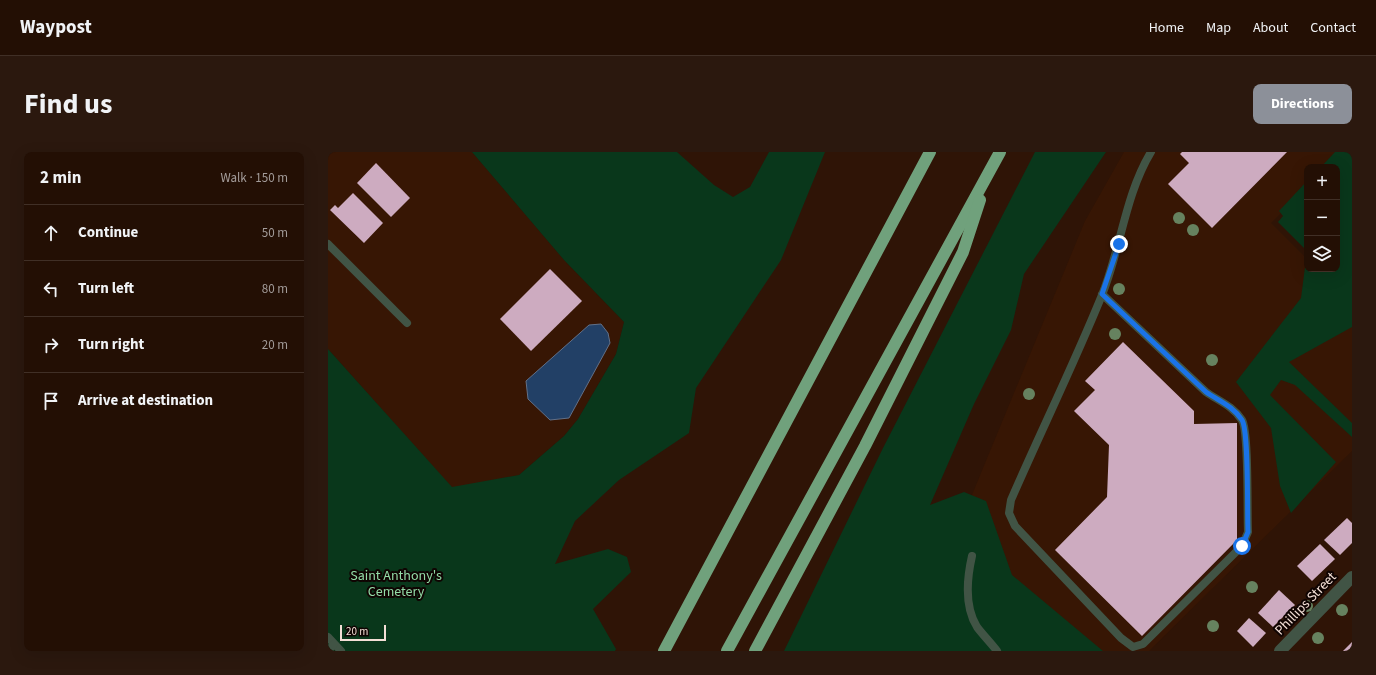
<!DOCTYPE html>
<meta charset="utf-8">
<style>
body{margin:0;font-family:"Source Sans 3",sans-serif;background:#2b180e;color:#f1f3f6}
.controls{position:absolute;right:12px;top:12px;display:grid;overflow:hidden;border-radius:8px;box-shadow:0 4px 16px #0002}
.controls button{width:36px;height:36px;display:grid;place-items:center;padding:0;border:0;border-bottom:1px solid #402f26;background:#230f04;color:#f1f3f6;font:20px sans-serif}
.scale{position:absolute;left:12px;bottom:10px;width:46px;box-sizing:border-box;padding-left:4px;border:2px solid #f3dfd6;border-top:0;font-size:11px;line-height:14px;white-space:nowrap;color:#f3dfd6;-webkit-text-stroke:3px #0f0402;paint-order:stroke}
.stop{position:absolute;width:12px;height:12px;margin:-9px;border:3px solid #1a73e8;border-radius:50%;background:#fff}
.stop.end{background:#1a73e8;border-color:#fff;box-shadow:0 1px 4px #0008}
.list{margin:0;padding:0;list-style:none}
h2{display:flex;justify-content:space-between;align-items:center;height:52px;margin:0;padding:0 16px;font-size:17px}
h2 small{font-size:13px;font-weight:400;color:#a39c9a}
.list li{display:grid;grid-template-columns:26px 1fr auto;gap:12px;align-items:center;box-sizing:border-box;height:56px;padding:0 16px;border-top:1px solid #402f26}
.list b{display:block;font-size:15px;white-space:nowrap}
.list em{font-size:13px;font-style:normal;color:#a39c9a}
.icon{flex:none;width:22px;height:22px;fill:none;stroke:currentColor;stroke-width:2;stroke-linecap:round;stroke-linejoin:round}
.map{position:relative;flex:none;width:1024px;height:499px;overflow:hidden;border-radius:8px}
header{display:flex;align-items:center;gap:24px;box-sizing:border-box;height:56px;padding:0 20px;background:#230f04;border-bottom:1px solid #402f26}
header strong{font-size:19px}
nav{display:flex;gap:22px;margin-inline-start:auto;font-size:14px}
.intro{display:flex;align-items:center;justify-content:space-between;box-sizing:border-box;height:96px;padding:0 24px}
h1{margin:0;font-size:28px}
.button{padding:10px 18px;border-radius:8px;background:#8c9099;color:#fff;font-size:14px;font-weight:700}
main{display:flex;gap:24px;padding:0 24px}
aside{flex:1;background:#230f04;border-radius:8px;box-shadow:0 4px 16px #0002}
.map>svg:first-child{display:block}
.built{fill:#371604}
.green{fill:#09371b}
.water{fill:#224066;stroke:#617088}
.building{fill:#cdabc0}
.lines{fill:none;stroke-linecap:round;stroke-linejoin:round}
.service{stroke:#415445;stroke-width:8}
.minor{stroke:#415445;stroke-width:12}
.motorway{stroke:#70a17c;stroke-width:12}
.tree{fill:#66825f}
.route{stroke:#1a73e8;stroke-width:5}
.labels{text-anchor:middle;stroke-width:4;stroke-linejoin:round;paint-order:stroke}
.park-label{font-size:14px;fill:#93dca7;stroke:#0f0402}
.street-label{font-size:14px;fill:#f3dfd6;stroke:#0f0402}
</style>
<header>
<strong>Waypost</strong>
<nav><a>Home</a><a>Map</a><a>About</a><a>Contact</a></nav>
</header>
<div class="intro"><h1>Find us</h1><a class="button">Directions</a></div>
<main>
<aside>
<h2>2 min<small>Walk · 150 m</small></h2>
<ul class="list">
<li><svg class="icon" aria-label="ahead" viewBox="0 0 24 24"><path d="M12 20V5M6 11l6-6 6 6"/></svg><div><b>Continue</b></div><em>50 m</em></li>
<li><svg class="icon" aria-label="left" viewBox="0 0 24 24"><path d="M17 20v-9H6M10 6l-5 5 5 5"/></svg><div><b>Turn left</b></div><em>80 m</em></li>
<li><svg class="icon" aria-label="right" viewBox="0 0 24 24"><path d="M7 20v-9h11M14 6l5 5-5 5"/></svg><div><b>Turn right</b></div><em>20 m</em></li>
<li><svg class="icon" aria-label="arrive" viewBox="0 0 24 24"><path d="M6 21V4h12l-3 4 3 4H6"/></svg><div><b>Arrive at destination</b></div></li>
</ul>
</aside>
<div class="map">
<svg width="1024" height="499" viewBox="0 0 1024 499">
<rect width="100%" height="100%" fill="#2f1406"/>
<g class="built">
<path d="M 0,0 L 144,0 L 236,108 L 296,170 L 288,202 L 250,267 L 236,284 L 191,323 L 124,336 L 0,197 Z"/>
<path d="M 796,0 L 1014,0 L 999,15 L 979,15 L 979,35 L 943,71 L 979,107 L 979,117 L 1024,152 L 1024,299 L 821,499 L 764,499 L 680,423 L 641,350 L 757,69 Z"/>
</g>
<g class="green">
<path d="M 144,0 L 349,0 L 386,33 L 405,45 L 422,35 L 441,0 L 497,0 L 453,108 L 368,236 L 361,281 L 291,328 L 247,369 L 227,412 L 280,397 L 299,405 L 303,420 L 265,457 L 288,497 L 287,499 L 0,499 L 0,197 L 124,335 L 191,323 L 236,284 L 250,267 L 288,202 L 296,170 L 236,108 Z"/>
<path d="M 707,0 L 778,0 L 696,122 L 683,178 L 646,252 L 602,353 L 636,340 L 658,349 L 684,423 L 775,499 L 456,499 L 555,296 Z"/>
<path d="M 1007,0 L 1024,0 L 1024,175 L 961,210 L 1024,271 L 1024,285 L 967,233 L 953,228 L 942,243 L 1008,310 L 963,361 L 952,334 L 943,276 L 908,230 L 973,146 L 979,100 L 979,117 L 1009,117 L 1009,15 L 993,15 Z"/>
<path d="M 979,29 L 979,99 L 950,70 L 955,64 L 951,59 Z"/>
</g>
<path class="water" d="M 273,172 L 280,181 L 282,191 L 241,266 L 222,268 L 200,247 L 198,229 L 261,173 Z"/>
<g class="building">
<path d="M 854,0 L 959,0 L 884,76 L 840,32 L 861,11 L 852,2 Z"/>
<path d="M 48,11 L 82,46 L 63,65 L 29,31 Z"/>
<path d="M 25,41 L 55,71 L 36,91 L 2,58 L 7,53 L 10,56 Z"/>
<path d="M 222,117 L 254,149 L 203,199 L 172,167 Z"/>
<path d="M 795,190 L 866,259 L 866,272 L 909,271 L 909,388 L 814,484 L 727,398 L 779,345 L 781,293 L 746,259 L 767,238 L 757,229 Z"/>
<path d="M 1019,366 L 1024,371 L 1024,391 L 1012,403 L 996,388 Z"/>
<path d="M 992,392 L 1007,407 L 984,429 L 969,414 Z"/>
<path d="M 951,438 L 967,453 L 945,475 L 930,461 Z"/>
<path d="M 921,466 L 938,481 L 925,495 L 909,479 Z"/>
<path d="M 1024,490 L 1024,499 L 1015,499 Z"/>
</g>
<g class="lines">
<g class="service">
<path d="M 0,92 L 79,171"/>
<path d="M 774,142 L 878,240 C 891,249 905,254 914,268 C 921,279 919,361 920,380 L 914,394 L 815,492 L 805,495 L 793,486 L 687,374 L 681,361 L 683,348 C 713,279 746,212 774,143 C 793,96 797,43 823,0"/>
<path d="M 644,404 C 639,426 636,454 649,475 C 655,483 663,491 669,499"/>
<path d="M 0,485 L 13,499"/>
<path d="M 0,499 L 6,492"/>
</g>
<path class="minor" d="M 952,499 L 1024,425"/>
<g class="motorway">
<path d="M 336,499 L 602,0"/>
<path d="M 399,499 L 672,0"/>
<path d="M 427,499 L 537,294 L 635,100 L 652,48"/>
</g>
</g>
<g class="tree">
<circle cx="851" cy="66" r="6"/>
<circle cx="865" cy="78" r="6"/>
<circle cx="791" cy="137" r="6"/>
<circle cx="787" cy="182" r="6"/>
<circle cx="884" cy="208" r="6"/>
<circle cx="701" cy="242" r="6"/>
<circle cx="924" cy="435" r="6"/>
<circle cx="979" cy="454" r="6"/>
<circle cx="1014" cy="458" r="6"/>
<circle cx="885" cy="474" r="6"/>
<circle cx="990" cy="486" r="6"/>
</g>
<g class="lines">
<path class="route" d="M 791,92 L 774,142 L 878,240 C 891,249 905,254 914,268 C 921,279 919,361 920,380 L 914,394"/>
</g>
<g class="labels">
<g class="park-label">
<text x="68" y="428">Saint Anthony's<tspan x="68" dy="16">Cemetery</tspan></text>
</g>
<g class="street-label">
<text transform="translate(977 451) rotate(-46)" y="5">Phillips Street</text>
</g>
</g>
</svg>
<div class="controls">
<button>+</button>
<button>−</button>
<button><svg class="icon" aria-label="layers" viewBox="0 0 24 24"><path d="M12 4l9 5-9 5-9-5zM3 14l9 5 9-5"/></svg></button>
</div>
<div class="scale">20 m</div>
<div class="stop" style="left:914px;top:394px"></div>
<div class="stop end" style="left:791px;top:92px"></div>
</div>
</main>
